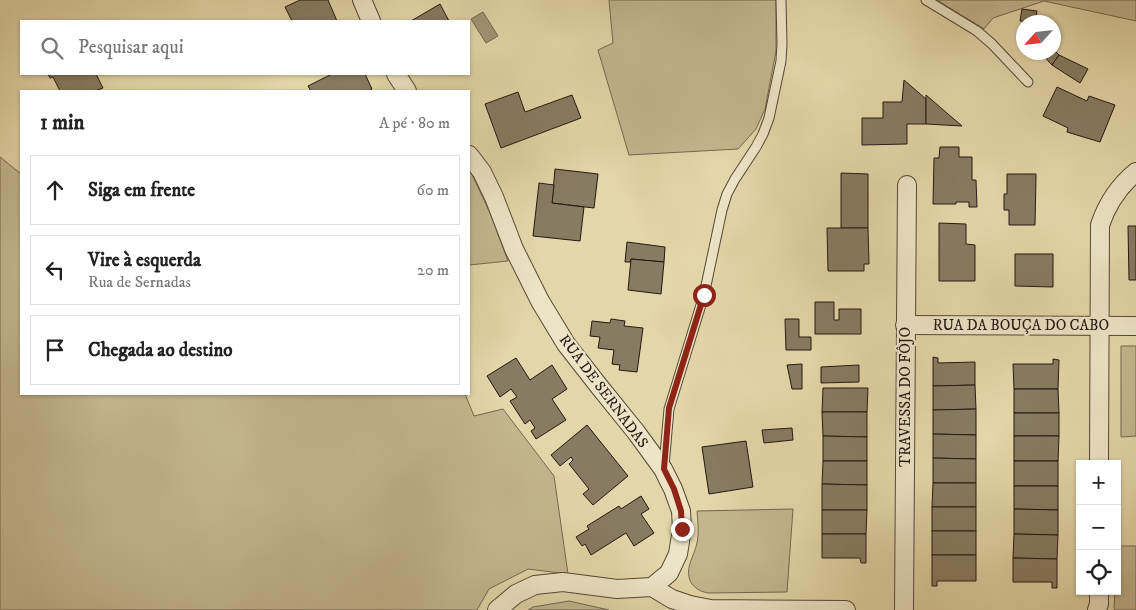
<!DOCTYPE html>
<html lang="pt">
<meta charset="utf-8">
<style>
body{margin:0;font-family:"IM FELL DW Pica",serif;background:#f6f6f6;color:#222}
.controls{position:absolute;right:15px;bottom:15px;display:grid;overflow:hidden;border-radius:0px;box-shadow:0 1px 4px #0004}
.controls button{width:45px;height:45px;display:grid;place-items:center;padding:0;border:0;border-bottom:1px solid #e0e0e0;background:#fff;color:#222;font:25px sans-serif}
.compass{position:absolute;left:1016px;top:15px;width:45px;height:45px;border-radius:50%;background:#fff;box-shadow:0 1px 4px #0004;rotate:243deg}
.stop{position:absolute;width:15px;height:15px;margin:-11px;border:4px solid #8f2418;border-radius:50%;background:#fff}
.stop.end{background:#8f2418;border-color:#fff;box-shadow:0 1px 5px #0008}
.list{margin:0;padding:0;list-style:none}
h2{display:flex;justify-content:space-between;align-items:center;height:65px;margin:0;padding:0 20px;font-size:21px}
h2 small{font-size:16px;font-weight:400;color:#767676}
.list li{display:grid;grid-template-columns:32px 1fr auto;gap:15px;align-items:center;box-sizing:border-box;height:70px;margin:0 10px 10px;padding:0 10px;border:1px solid #e0e0e0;border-radius:0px}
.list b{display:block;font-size:19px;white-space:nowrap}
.list p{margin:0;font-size:16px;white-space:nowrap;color:#767676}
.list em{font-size:16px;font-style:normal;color:#767676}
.icon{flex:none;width:28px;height:28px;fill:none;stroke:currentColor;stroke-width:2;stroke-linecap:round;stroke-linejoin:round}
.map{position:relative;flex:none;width:1136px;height:610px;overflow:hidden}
.search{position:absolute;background:#fff;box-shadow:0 1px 4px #0004;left:20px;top:20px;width:450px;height:55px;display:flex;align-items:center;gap:12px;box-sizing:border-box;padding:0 18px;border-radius:0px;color:#767676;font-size:19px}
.panel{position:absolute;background:#fff;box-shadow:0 1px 4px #0004;left:20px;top:90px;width:450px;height:305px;border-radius:0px}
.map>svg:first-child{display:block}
.green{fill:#c3b68f;stroke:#746752}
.water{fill:#a29576;stroke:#70634f}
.building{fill:#877b61;stroke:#241814}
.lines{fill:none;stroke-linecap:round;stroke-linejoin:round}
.lane-casing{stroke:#544839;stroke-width:11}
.street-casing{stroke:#544839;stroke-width:20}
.lane{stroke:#ede4c6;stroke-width:9}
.street{stroke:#ede4c6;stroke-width:18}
.route{stroke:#8f2418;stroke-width:6}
.labels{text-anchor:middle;stroke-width:4.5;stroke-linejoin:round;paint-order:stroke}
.street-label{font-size:15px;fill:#241814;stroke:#ede4c6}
</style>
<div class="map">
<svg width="1136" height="610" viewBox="0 0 1136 610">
<rect width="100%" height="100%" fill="#e3d6a8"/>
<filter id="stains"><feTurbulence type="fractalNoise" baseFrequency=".004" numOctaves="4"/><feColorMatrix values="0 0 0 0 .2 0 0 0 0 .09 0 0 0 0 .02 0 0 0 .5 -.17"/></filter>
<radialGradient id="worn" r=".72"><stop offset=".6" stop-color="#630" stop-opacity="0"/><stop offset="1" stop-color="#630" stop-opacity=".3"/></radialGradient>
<g class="green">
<path d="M 609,0 L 776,0 L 776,51 L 765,109 L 756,129 L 738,149 L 629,155 L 598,50 L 613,43 Z"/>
<path d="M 937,0 L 1136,0 L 1136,21 L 1044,1 L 993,18 L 984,29 Z"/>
<path d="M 0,157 L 21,174 L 21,394 L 465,394 L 474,416 L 503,409 L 554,476 L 568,574 L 528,569 L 489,589 L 477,610 L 0,610 Z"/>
<path d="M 469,168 L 490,213 L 508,261 L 469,265 Z"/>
<path d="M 1121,346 L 1136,346 L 1136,436 L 1121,437 Z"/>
<path d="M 793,509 L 787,592 L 709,593 C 702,592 697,590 692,584 C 683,570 694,557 697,543 C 699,532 698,522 697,511 Z"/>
<path d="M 1118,546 L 1136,546 L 1136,610 L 1115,610 L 1114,608 L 1115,591 L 1117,591 Z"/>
<path d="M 569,601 L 609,610 L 528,610 L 533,607 Z"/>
</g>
<path class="water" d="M 483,12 L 498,36 L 486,43 L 471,19 Z"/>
<g class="building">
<path d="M 300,0 L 328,0 L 337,21 L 292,21 L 285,7 Z"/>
<path d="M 440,4 L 449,21 L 411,21 Z"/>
<path d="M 1022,9 L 1037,11 L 1035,22 L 1020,21 Z"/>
<path d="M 1054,50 L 1059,55 L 1052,65 L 1040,52 L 1054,52 Z"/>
<path d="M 1059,55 L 1088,69 L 1080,83 L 1052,65 Z"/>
<path d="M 48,74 L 96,74 L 103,88 L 95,91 L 60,91 L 53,77 L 50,78 Z"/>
<path d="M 332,74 L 365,74 L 372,89 L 368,91 L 311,91 L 308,86 Z"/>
<path d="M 904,80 L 926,99 L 926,124 L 907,124 L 907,144 L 862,145 L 862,118 L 883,118 L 883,102 L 902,102 Z"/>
<path d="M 1057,87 L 1087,101 L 1089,96 L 1115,105 L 1100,142 L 1067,132 L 1068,128 L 1043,116 Z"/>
<path d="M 518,92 L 525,112 L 572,95 L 581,118 L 501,148 L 485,104 Z"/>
<path d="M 926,95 L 962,126 L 926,124 Z"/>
<path d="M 940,147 L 959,147 L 959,157 L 972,157 L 972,180 L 976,180 L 977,207 L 969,207 L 969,202 L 956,202 L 956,204 L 933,204 L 934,158 L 939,158 Z"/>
<path d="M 555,169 L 598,174 L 594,208 L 552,203 Z"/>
<path d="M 841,173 L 868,174 L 868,228 L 841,228 Z"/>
<path d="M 1007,174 L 1036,174 L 1035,225 L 1009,225 L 1009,210 L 1004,210 L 1004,194 L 1007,194 Z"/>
<path d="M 539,183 L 554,185 L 552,203 L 584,207 L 580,241 L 533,236 Z"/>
<path d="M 939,223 L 966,224 L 966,244 L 975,245 L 975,281 L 939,281 Z"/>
<path d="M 1128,226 L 1136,226 L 1136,280 L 1129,280 Z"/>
<path d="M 827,228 L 868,228 L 869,264 L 864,264 L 864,271 L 828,271 Z"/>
<path d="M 627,242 L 665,247 L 664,262 L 631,259 L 630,262 L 625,262 Z"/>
<path d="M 1015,254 L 1053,254 L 1053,287 L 1015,286 Z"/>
<path d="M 631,259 L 664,262 L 661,294 L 628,290 Z"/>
<path d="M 815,302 L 834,302 L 834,320 L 839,320 L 839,309 L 861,309 L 861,334 L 815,334 Z"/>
<path d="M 611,319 L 625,321 L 624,326 L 643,328 L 637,372 L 619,370 L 620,365 L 612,364 L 614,350 L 598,348 L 600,337 L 590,336 L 592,321 L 610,323 Z"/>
<path d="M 785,319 L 799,319 L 799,337 L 811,337 L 811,350 L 786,350 Z"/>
<path d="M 933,357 L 938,358 L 938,363 L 975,362 L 975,385 L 933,386 Z"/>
<path d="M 516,358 L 530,380 L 552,365 L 567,389 L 552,399 L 566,420 L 536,439 L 531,431 L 535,428 L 530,420 L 525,424 L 510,401 L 517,397 L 511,389 L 500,397 L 487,376 Z"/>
<path d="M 1053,359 L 1059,360 L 1058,389 L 1014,389 L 1013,364 L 1053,364 Z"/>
<path d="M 802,364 L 802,389 L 792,389 L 787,365 Z"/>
<path d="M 859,365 L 859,382 L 821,383 L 821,367 Z"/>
<path d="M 975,385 L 976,409 L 933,410 L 933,386 Z"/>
<path d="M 823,388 L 868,388 L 867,412 L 822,412 Z"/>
<path d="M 1014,389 L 1058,389 L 1059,413 L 1014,413 Z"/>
<path d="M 976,409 L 976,435 L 933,434 L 933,410 Z"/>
<path d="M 822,412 L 867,412 L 867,437 L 823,436 Z"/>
<rect x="1014" y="413" width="45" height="23"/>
<path d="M 587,425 L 628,476 L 593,505 L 583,494 L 589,489 L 569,464 L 573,460 L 571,457 L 560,466 L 551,455 Z"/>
<path d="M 792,428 L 793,440 L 764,443 L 762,430 Z"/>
<path d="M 933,434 L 976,435 L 976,459 L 933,458 Z"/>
<path d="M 823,436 L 867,437 L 867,461 L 823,461 Z"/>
<path d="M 1014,436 L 1059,436 L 1058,461 L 1014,461 Z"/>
<path d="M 746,441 L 753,487 L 709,494 L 702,447 Z"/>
<path d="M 933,458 L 976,459 L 976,483 L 933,483 Z"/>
<path d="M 823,461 L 867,461 L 867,485 L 822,484 Z"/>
<rect x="1014" y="461" width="44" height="25"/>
<path d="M 933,483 L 976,483 L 976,507 L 932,507 Z"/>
<path d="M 822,484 L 867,485 L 867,510 L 822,510 Z"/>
<path d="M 1014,486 L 1058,486 L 1058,510 L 1014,509 Z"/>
<path d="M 641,496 L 649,509 L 641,514 L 654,533 L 634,546 L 626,533 L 591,555 L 585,544 L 582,546 L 576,537 L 589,529 L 587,526 L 619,506 L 621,509 Z"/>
<rect x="932" y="507" width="44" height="24"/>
<path d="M 1014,509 L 1058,510 L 1058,535 L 1014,534 Z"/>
<path d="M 822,510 L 867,510 L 866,534 L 822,534 Z"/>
<rect x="932" y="531" width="44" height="24"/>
<path d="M 822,534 L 866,534 L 866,563 L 861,563 L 860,558 L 822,558 Z"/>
<path d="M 1014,534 L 1058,535 L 1057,559 L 1013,558 Z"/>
<path d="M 932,555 L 976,555 L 976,581 L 937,581 L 937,586 L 932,586 Z"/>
<path d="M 1013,558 L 1057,559 L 1057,588 L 1052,588 L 1052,582 L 1013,582 Z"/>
</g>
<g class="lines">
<defs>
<g id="lane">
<path d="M 926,0 L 977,31 L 992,44 L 1028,82"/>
<path d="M 664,466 L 669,409 L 704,295 L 722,210 L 727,194 L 735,179 L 756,147 L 763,134 L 769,118 L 781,61 L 782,44 L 781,0"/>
</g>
<g id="street">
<path d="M 362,0 L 371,21"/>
<path d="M 396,74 L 407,91"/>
<path d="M 469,155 L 482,172 L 494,197 L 514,249 L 540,301 L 566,344 L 598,385 L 636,432 L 663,469 L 673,489 L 681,511 L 682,529 L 678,554 L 669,573 L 652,587 L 617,589 L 563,582 L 535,585 L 516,594 L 497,610"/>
<path d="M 905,325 L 1136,326"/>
<path d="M 1099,464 L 1100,225 C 1107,204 1119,186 1136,172"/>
<path d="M 652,587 L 672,599 L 690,605 L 711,609 L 846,610"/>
<path d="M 904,610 L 907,185"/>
<path d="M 1097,610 L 1099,604 L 1099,591"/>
</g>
</defs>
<use href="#lane" class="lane-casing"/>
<use href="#street" class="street-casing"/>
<use href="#lane" class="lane"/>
<use href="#street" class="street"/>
</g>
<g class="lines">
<path class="route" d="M 682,529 L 681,511 L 674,489 L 664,469 L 669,408 L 704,295"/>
</g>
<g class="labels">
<g class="street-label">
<text x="1021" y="330">RUA DA BOUÇA DO CABO</text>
<text transform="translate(604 391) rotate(53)" y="5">RUA DE SERNADAS</text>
<text transform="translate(905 397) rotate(-90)" y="5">TRAVESSA DO FÔJO</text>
</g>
</g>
<rect width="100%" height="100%" filter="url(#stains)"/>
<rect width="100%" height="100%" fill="url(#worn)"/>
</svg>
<div class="controls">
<button>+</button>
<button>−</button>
<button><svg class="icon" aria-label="locate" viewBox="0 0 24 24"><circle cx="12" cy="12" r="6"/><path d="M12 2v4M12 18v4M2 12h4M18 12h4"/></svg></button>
</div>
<svg class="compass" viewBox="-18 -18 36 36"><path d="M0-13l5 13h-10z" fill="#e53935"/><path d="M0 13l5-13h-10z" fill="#767676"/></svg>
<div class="stop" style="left:704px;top:295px"></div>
<div class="stop end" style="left:682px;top:529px"></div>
<div class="search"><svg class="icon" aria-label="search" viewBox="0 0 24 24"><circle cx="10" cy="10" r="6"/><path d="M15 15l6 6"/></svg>Pesquisar aqui</div>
<section class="panel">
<h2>1 min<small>A pé · 80 m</small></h2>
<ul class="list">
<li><svg class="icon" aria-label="ahead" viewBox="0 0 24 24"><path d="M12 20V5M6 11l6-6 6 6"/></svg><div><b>Siga em frente</b></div><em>60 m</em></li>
<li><svg class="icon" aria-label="left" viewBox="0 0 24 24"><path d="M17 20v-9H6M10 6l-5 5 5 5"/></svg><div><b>Vire à esquerda</b><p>Rua de Sernadas</p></div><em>20 m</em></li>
<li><svg class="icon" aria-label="arrive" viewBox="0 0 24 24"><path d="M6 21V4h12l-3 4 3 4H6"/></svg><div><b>Chegada ao destino</b></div></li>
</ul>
</section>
</div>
